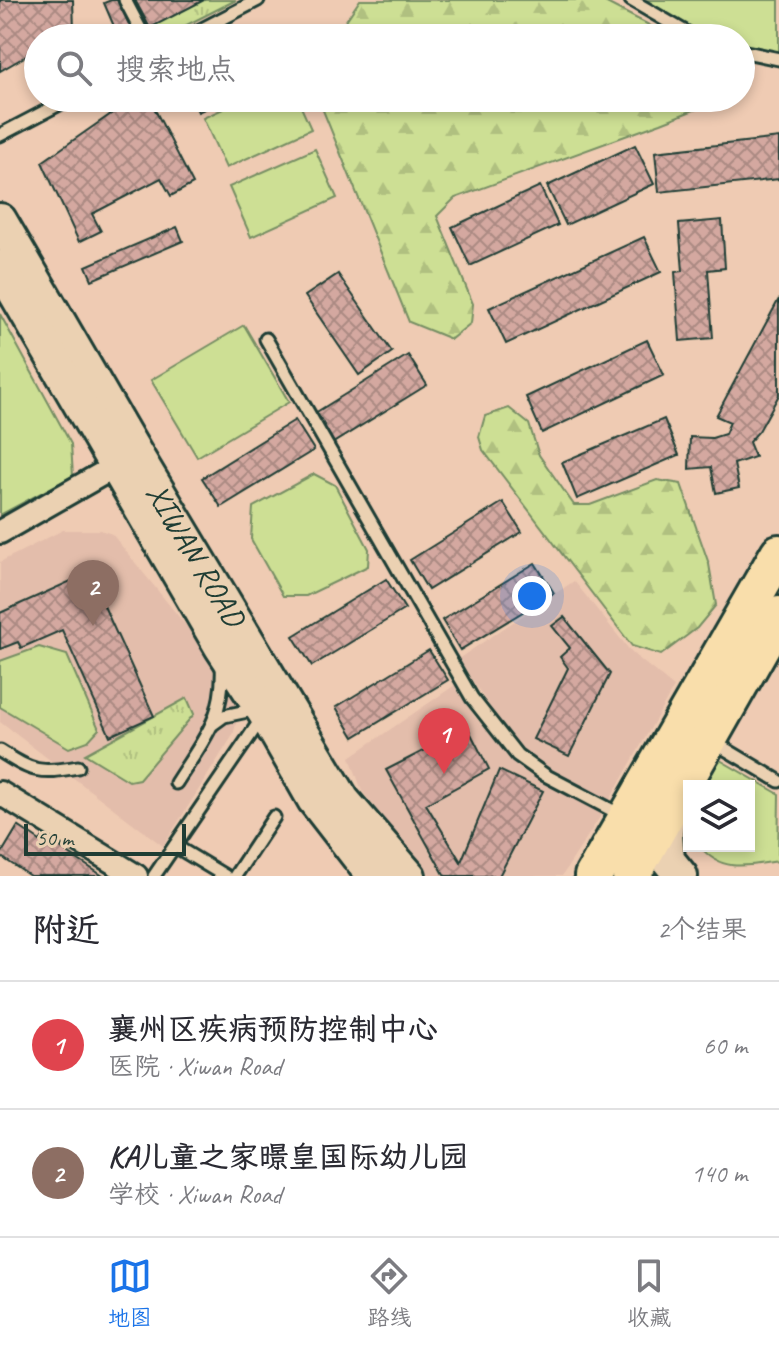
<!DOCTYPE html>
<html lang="zh">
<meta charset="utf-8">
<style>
body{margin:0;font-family:Caveat,"LXGW WenKai TC",sans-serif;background:#f2f2f3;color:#2b2b33}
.controls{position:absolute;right:24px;bottom:24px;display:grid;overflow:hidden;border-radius:0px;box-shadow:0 4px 12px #0003}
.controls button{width:72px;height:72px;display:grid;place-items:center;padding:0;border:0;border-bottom:2px solid #e1e1e2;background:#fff;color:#2b2b33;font:40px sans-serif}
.scale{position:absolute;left:24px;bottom:20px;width:162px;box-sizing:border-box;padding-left:8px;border:4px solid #1f3d34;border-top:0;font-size:22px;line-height:28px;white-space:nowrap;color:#1f3d34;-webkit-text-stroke:6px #ebd1b2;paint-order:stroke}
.you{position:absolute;left:532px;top:596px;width:28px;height:28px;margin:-20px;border:6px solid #fff;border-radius:50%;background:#1a73e8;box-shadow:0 0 0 12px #1a73e833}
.badge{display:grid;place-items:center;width:52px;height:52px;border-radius:50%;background:#1a73e8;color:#fff;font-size:26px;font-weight:700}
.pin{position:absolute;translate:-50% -66px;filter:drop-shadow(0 2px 4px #0008)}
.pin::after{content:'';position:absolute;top:42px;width:28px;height:24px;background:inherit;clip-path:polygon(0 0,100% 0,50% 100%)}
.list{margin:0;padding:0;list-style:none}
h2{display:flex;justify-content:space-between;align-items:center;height:104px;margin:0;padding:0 32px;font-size:34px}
h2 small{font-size:26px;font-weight:400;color:#7c7c81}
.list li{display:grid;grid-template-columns:52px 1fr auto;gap:24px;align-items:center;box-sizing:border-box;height:128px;padding:0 32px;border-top:2px solid #e1e1e2}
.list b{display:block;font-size:30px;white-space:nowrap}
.list p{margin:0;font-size:26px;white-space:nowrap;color:#7c7c81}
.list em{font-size:26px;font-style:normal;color:#7c7c81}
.icon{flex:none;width:44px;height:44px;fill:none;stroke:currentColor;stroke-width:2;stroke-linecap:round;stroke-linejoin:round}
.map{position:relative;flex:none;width:779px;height:876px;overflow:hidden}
.search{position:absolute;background:#fff;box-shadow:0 4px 12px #0003;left:24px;right:24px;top:24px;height:88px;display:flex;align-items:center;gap:20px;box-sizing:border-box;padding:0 28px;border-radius:44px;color:#7c7c81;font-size:30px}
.sheet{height:360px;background:#fff}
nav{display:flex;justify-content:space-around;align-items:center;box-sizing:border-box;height:112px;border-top:2px solid #e1e1e2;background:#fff;font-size:22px;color:#7c7c81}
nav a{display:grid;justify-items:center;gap:4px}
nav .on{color:#1a73e8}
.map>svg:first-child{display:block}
.built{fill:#e3bdab}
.grass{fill:url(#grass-tufts);stroke:#768e64;stroke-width:2}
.forest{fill:url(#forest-firs);stroke:#768e64;stroke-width:2}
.park{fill:#cddf94;stroke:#768e64;stroke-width:2}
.building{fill:url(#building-cross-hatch);stroke:#1f3d34;stroke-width:2}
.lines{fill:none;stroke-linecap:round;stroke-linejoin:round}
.lane-casing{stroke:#1f3d34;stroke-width:17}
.street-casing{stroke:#1f3d34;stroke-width:28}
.secondary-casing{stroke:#1f3d34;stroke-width:38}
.primary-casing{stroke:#1f3d34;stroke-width:42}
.lane{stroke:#ebd1b2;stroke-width:11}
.street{stroke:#ebd1b2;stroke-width:22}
.secondary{stroke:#ebd1b2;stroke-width:32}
.primary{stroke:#f9deab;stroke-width:36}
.labels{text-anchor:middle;stroke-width:7;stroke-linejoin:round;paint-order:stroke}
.street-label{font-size:32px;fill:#1f3d34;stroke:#ebd1b2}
</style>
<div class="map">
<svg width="779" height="876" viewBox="0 0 779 876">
<defs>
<pattern id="grass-tufts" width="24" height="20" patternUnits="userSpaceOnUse" patternTransform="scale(2)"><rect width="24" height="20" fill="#cddf94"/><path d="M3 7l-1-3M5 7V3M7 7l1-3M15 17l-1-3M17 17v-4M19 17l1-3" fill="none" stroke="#b0c080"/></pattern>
<pattern id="forest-firs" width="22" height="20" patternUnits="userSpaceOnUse" patternTransform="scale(2)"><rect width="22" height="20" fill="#cddf94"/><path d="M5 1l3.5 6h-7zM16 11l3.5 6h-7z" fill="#b0c080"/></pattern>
<pattern id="building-cross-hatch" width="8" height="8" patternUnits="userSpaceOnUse" patternTransform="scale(2)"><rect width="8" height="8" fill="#d4a8a0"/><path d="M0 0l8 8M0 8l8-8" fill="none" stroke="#ab8a83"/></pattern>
</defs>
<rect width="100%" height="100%" fill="#efcbb3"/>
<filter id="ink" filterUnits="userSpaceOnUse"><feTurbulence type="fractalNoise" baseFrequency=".0125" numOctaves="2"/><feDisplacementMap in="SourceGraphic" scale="16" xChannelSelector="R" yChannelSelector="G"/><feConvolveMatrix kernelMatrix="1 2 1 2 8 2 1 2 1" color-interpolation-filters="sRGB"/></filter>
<g filter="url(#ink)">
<g class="built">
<path d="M 63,530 L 100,530 L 112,534 L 238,690 L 239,713 L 233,735 L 163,846 L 0,722 L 0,562 Z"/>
<path d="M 574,581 L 632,653 L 674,687 L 607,805 L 556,776 L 517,747 L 458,659 Z"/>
<path d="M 455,685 L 474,716 L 515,763 L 548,784 L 603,812 L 562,876 L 431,876 L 362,791 L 350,757 Z"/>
</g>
<g class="grass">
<path d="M 135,0 L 236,0 L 161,38 L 155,38 Z"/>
<path d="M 187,698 L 194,714 L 139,779 L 129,781 L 85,754 Z"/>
</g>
<g class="forest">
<path d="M 360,0 L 601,0 L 674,38 L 334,38 Z"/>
<path d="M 318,98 L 716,98 L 699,108 L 661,123 L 455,198 L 437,216 L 473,304 L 471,323 L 451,339 L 409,322 Z"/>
<path d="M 509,408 L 529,424 L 539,455 L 574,505 L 590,505 L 657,480 L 681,484 L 709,564 L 716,605 L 697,628 L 661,655 L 632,646 L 483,450 L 479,437 L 485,416 Z"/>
</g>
<g class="park">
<path d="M 631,0 L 779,0 L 779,59 L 741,51 L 741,38 L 696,38 Z"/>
<path d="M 247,98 L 297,98 L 311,129 L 226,168 L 203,118 Z"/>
<path d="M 315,149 L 337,198 L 251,237 L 229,187 Z"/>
<path d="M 0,314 L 71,444 L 73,476 L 0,515 Z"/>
<path d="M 244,325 L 289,402 L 197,457 L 151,380 Z"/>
<path d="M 314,474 L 335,485 L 369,549 L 368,566 L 306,596 L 283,596 L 251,539 L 253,507 Z"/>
<path d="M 39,647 L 67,655 L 99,729 L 88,741 L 69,748 L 0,707 L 0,661 Z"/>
<path d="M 713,756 L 779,794 L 778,861 C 748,866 720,873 700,846 L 749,846 L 749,786 L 703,786 Z"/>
</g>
<g class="building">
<path d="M 0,0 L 73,0 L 74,29 L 58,38 L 38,38 L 38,49 L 0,71 Z"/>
<path d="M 111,0 L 118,0 L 135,38 L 119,38 L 104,3 Z"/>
<path d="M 135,0 L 204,0 L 150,28 Z"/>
<path d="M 134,98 L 149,98 L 193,184 L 171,196 L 161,178 L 92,214 L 101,231 L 79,242 L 42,162 Z"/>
<path d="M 192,98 L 229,98 L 198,112 Z"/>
<path d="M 779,138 L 779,179 L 659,192 L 655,152 Z"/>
<path d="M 635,145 L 654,184 L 566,225 L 547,186 Z"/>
<path d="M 540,186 L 558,225 L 470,266 L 452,227 Z"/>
<path d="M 722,220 L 725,268 L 708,270 L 713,338 L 680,341 L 675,272 L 683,271 L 679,224 Z"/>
<path d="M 177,227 L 183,241 L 92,280 L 86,266 Z"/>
<path d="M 644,237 L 661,272 L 506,344 L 489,308 Z"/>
<path d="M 338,274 L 392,352 L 359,375 L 305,296 Z"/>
<path d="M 779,299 L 779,395 L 759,431 L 749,442 L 755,457 L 734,464 L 739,488 L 716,493 L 711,467 L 689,469 L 690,437 L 712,438 L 725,434 L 730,422 L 716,416 Z"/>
<path d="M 647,340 L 664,375 L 542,433 L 526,397 Z"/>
<path d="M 408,355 L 427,385 L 333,443 L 315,413 Z"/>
<path d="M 664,419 L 679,455 L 577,499 L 562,462 Z"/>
<path d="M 295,420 L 314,450 L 221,507 L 202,478 Z"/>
<path d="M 503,502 L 522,532 L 428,590 L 410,560 Z"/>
<path d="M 535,563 L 554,593 L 460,650 L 442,620 Z"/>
<path d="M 386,579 L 405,609 L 312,666 L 293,636 Z"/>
<path d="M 73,580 L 99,595 L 154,716 L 110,736 L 62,630 L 21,648 L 18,642 L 0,649 L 0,613 Z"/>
<path d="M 564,617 L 610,674 L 569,756 L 533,739 L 568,668 L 560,657 L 570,648 L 552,626 Z"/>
<path d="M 429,650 L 448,680 L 354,737 L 336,707 Z"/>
<path d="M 468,728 L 489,769 L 426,804 L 461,862 L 499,770 L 543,791 L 499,876 L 445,876 L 386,770 Z"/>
<path d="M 18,826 L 40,841 L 43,837 L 103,876 L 30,876 L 0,856 Z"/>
</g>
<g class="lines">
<defs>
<g id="lane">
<path d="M 125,0 L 145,38"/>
<path d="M 631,0 L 696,38"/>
<path d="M 185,38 L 258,0"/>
<path d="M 741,51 L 779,59"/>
<path d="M 0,135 L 71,98"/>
<path d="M 266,339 L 472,698 L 517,755 L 545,775 L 623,816"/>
<path d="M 213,724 L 224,716 L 257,709"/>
<path d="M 712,741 L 779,781"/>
<path d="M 0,751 C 33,772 39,774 78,767"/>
<path d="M 176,783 C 203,740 225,718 222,664"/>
<path d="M 175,846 L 225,876"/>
<path d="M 154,876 L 262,718"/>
<path d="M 235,876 L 274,817"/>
</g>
<g id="street">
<path d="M 0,532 L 114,467"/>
<path d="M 0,793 L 136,876"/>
</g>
<g id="secondary">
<path id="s1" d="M 0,220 L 140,461 L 343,800 L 409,876"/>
<path d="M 0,267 L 221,647 L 265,714 L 314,800 L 373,876"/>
<path d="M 669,809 L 666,833 L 668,860 L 681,876"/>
</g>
<g id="primary">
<path d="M 593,876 L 779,553"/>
<path d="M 631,876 L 779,615"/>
</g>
</defs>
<use href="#lane" class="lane-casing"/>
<use href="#street" class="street-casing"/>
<use href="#secondary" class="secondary-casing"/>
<use href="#primary" class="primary-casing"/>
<use href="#lane" class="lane"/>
<use href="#street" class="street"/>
<use href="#secondary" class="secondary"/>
<use href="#primary" class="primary"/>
</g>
</g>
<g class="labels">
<g class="street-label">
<text dy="11" stroke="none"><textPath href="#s1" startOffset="388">XIWAN ROAD</textPath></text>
</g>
</g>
</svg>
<div class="controls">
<button><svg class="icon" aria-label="layers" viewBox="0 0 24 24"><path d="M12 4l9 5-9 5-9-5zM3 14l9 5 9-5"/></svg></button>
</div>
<div class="scale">50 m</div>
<div class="you"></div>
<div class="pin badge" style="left:444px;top:774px;background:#e0444e">1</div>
<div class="pin badge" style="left:93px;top:626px;background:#8d6e63">2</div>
<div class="search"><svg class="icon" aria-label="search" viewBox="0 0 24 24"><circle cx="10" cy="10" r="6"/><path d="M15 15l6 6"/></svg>搜索地点</div>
</div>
<section class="sheet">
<h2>附近<small>2个结果</small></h2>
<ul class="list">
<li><span class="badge" style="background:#e0444e">1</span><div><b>襄州区疾病预防控制中心</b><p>医院 · Xiwan Road</p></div><em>60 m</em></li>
<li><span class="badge" style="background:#8d6e63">2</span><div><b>KA儿童之家暻皇国际幼儿园</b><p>学校 · Xiwan Road</p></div><em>140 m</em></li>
</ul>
</section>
<nav>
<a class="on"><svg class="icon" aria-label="map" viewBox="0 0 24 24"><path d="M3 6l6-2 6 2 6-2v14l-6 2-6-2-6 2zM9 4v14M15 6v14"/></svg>地图</a>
<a><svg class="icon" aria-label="directions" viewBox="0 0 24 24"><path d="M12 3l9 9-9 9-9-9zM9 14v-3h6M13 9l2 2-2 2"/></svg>路线</a>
<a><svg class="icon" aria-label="saved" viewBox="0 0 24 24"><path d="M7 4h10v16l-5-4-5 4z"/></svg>收藏</a>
</nav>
